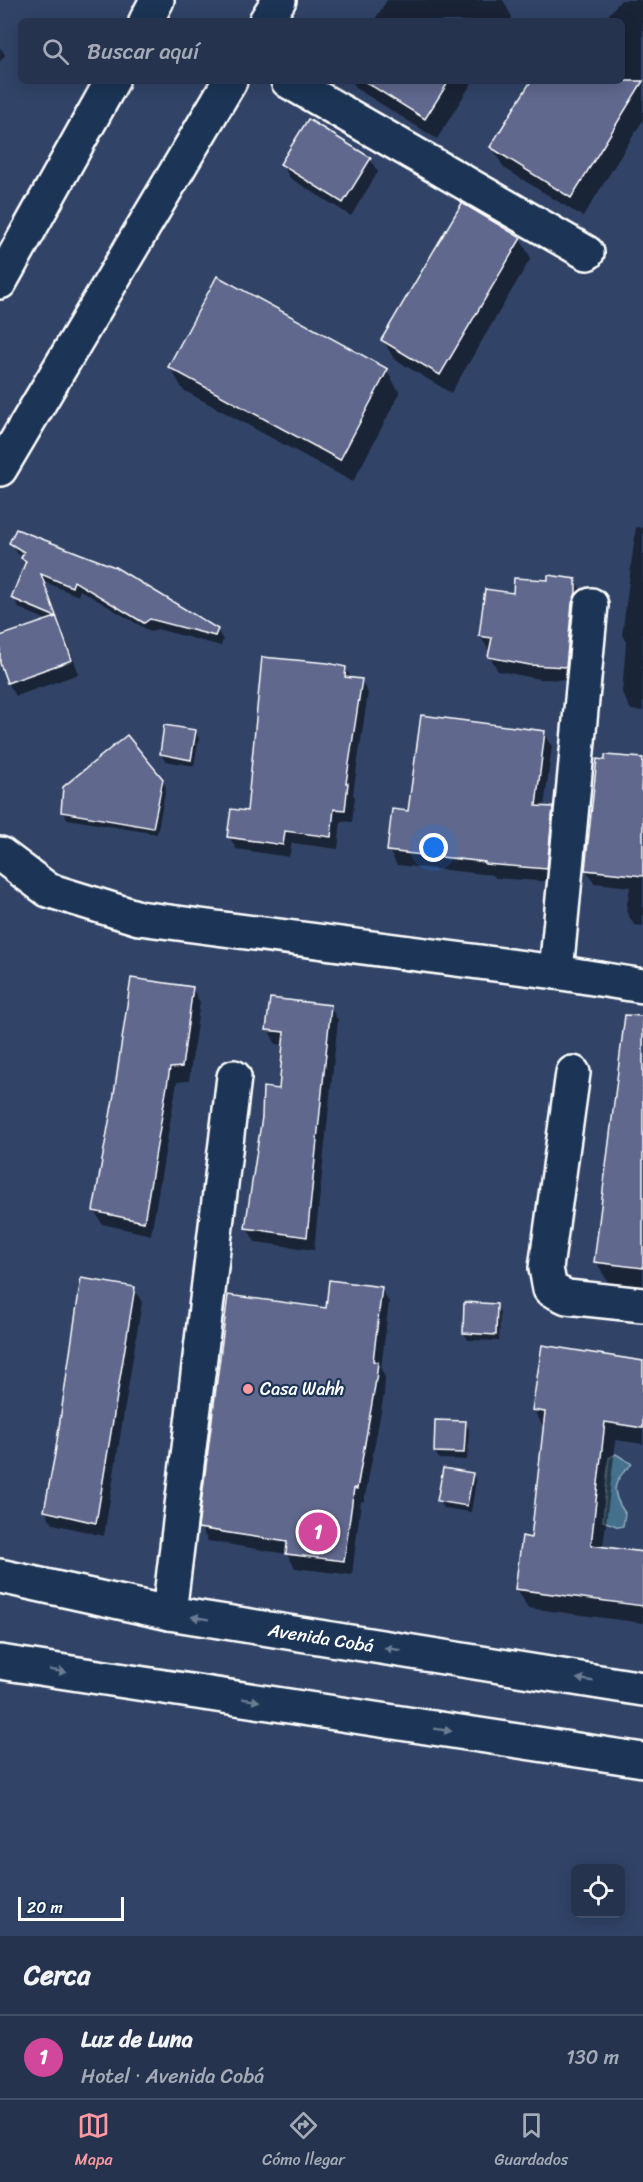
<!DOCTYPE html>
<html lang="es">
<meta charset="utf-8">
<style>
body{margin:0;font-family:Sriracha,sans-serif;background:#313f58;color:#f1f3f6}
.controls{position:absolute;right:18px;bottom:18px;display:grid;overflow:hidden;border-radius:9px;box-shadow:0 3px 15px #0003}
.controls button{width:54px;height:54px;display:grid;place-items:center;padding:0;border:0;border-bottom:2px solid #424e66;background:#25334e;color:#f1f3f6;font:30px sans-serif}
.scale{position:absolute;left:18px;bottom:15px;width:106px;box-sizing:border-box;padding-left:6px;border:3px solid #fff;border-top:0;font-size:16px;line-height:21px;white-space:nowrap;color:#fff;-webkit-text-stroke:4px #1d3557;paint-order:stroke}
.you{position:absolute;left:434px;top:848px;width:21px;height:21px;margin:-15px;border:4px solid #fff;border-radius:50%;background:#1a73e8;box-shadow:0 0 0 9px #1a73e833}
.badge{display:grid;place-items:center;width:39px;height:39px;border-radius:50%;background:#ff9aa2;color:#fff;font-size:20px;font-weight:700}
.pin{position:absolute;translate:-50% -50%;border:3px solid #fff;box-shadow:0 2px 6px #0006}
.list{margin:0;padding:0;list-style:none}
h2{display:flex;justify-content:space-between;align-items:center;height:78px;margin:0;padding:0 24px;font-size:26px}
h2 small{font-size:20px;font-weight:400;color:#a3aab6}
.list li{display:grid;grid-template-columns:39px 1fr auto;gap:18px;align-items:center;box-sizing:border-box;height:84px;padding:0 24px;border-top:2px solid #424e66}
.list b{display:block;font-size:22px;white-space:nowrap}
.list p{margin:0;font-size:20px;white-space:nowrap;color:#a3aab6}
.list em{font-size:20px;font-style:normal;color:#a3aab6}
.icon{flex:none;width:33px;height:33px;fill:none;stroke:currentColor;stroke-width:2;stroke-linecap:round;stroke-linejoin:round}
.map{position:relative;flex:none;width:643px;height:1936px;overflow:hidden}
.search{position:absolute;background:#25334e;box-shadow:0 3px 15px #0003;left:18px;right:18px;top:18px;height:66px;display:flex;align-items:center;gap:15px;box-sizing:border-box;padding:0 21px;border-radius:9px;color:#a3aab6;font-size:22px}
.sheet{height:162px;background:#25334e}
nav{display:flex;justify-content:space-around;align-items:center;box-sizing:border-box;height:84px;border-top:2px solid #424e66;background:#25334e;font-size:16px;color:#a3aab6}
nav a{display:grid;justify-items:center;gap:3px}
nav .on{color:#ff9aa2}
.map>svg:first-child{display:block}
.water{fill:#456f8d;stroke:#8fa9bb;stroke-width:1.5}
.shadow{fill:#0007}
.building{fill:#60678e;stroke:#fff;stroke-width:1.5}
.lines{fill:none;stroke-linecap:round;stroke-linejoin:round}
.minor-casing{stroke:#fff;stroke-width:38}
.minor{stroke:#1d3557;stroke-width:33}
.oneway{fill:#6c7c92}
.poi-dot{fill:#ff9aa2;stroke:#1d3557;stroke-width:2}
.labels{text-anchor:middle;stroke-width:4.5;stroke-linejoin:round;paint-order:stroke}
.poi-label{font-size:18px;fill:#fff;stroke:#1d3557;text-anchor:start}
.street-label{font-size:18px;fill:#fff;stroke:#1d3557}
</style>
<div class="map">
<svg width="643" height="1936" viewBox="0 0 643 1936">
<rect width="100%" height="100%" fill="#314468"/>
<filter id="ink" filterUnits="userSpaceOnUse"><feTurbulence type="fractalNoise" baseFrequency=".0167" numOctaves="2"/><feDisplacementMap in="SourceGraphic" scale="12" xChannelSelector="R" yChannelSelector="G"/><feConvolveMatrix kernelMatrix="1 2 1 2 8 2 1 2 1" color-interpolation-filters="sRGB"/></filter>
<g filter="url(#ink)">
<path class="water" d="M 616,1454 L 632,1464 C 612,1481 610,1492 625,1513 L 623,1526 L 619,1527 L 603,1521 L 609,1458 Z"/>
<g class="shadow">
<path d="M 387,0 L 503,0 L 512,17 L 510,21 L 374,21 Z"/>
<path d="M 621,0 L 643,0 L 643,120 L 583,217 L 504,168 L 492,147 L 533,81 L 622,81 L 622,21 L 603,21 Z"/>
<path d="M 0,47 L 5,55 L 0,62 Z"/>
<path d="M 352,81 L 473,81 L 437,139 L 357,89 Z"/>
<path d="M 370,159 L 378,172 L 351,216 L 290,178 L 282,164 Z"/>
<path d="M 520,239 L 531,258 L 451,393 L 394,359 L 383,340 Z"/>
<path d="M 217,278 L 387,371 L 400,393 L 353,482 L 183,390 L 170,367 Z"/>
<path d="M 636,527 L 643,528 L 643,711 L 631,710 L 622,693 L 626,642 L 622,635 Z"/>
<path d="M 11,543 L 217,630 L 223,640 L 221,646 L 157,629 L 151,632 L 80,590 L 78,596 L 45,582 L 61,626 L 59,625 L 65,636 L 79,674 L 16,696 L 8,683 L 0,659 L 0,638 L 49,621 L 19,608 L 13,597 L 26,565 L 23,557 L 17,553 Z"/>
<path d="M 575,580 L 583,594 L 573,680 L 539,679 L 498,671 L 490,657 L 491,650 L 488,649 L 480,636 L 515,595 L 549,582 Z"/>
<path d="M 345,668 L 352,679 L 361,681 L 368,693 L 353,794 L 355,797 L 352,822 L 341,821 L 338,849 L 292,843 L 289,857 L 236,849 L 229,836 L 248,813 Z"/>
<path d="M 195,732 L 199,738 L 194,766 L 165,761 L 161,754 Z"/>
<path d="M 544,733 L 552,746 L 544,808 L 552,809 L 560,822 L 554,882 L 495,878 L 493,875 L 397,865 L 389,851 L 409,813 Z"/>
<path d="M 642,759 L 643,761 L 643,926 L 634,925 L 626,911 L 630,887 L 594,883 L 586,870 Z"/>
<path d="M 162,780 L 166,787 L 157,834 L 67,819 L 63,812 Z"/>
<path d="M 192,988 L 200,1002 L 189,1081 L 177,1082 L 151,1235 L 102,1224 L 94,1210 Z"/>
<path d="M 330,1007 L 338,1020 L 314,1250 L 255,1242 L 247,1228 L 281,1091 L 285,1045 L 276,1044 L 268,1030 Z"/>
<path d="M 643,1065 L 643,1289 L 609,1284 L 596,1261 Z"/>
<path d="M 134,1288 L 142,1302 L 104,1536 L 53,1524 L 45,1511 Z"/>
<path d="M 381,1289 L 389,1302 L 381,1369 L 385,1377 L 384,1395 L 364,1502 L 361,1501 L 352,1575 L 295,1568 L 287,1554 L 208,1541 L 200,1527 L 327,1309 Z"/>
<path d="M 496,1305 L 500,1312 L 499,1341 L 468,1340 L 464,1333 Z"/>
<path d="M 643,1363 L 643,1444 L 616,1440 L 603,1548 L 643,1554 L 643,1623 L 528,1608 L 517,1589 L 532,1539 L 545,1429 L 533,1409 Z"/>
<path d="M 465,1423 L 469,1429 L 467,1460 L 439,1459 L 435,1452 Z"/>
<path d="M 472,1474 L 476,1481 L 471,1512 L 443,1508 L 439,1501 Z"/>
</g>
<g class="building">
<path d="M 364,81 L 449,81 L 425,119 Z"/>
<path d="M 531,81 L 643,81 L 571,198 L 490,147 Z"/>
<path d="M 308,119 L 371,158 L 343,203 L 280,164 Z"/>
<path d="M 462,203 L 521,238 L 440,375 L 381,340 Z"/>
<path d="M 217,276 L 388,369 L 340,460 L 168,367 Z"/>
<path d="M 16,529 L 115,567 L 218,629 L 215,636 L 150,619 L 144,623 L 74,581 L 72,587 L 41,574 L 72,660 L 7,683 L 0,663 L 0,636 L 56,617 L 11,598 L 26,561 L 21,558 L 24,552 L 9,543 Z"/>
<path d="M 548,575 L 576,579 L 576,593 L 572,603 L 566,667 L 530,665 L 488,657 L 492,638 L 479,636 L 485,589 L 513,593 L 514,578 L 548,580 Z"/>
<path d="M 262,657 L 328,663 L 346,667 L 345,677 L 362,679 L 346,783 L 348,783 L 345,810 L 334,809 L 331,837 L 285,831 L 283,845 L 227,837 L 231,809 L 247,811 Z"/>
<path d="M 421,715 L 545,731 L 536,806 L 553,807 L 547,869 L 485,864 L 485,862 L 387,851 L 392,809 L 408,811 Z"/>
<path d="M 164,725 L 196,730 L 191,760 L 160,754 Z"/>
<path d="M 127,735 L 163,779 L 153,828 L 61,812 L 63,787 Z"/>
<path d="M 605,755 L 643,758 L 641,790 L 643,790 L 643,876 L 585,870 L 597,759 L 605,760 Z"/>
<path d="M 131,978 L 193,987 L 182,1067 L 170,1068 L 144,1222 L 93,1211 L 114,1094 Z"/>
<path d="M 270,998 L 331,1005 L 307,1237 L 245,1228 L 262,1117 L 263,1087 L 279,1089 L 284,1032 L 266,1030 Z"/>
<path d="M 625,1015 L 643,1016 L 643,1268 L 594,1262 Z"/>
<path d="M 81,1278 L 135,1287 L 96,1523 L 44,1511 L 55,1454 Z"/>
<path d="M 329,1280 L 382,1287 L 373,1361 L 378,1362 L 376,1380 L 357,1489 L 354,1488 L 344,1561 L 286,1554 L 287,1542 L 198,1528 L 228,1295 L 326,1308 Z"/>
<path d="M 464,1302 L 497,1304 L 496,1335 L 463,1333 Z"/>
<path d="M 542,1345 L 643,1361 L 643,1428 L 605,1422 L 591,1545 L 643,1552 L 643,1606 L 515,1589 L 522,1536 L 531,1538 L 545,1412 L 532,1410 Z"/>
<path d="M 435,1420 L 466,1421 L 464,1453 L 434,1452 Z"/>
<path d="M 443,1468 L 473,1473 L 467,1506 L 437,1501 Z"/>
</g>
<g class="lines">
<defs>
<g id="minor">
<path d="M 146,21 L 157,0"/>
<path d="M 266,21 L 279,0"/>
<path d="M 288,81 L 587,253"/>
<path d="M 0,282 L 112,81"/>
<path d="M 0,469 L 230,81"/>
<path d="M 0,854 L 48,890 L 139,918 L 556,972 L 643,986"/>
<path d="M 556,972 L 591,605"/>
<path d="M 573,1073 L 546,1268 L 550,1289 L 567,1297 L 643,1305"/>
<path d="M 0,1576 L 169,1613 L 643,1689"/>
<path d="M 169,1613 L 234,1077"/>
<path d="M 0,1662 L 643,1760"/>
</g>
</defs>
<use href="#minor" class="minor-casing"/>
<use href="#minor" class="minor"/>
</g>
<defs><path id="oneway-solid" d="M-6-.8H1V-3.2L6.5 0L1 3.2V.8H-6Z" transform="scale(1.5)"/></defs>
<g class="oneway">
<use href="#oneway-solid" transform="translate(200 1618) rotate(-171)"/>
<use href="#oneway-solid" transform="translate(393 1649) rotate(-171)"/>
<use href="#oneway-solid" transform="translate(58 1671) rotate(9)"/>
<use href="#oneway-solid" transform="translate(585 1680) rotate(-171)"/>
<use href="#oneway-solid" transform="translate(251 1700) rotate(9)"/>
<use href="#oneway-solid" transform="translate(443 1730) rotate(9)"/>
</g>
</g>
<circle class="poi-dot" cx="248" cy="1389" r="6"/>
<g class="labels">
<g class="poi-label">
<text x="260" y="1395">Casa Wahh</text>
</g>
<g class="street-label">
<text transform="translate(321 1638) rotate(9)" y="6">Avenida Cobá</text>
</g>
</g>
</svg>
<div class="controls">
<button><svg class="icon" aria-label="locate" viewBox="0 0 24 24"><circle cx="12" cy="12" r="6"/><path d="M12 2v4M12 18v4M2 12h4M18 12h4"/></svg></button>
</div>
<div class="scale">20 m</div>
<div class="you"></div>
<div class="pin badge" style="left:318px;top:1532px;background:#d1479c">1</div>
<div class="search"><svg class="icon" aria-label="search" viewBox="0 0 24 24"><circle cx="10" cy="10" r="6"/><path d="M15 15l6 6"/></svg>Buscar aquí</div>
</div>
<section class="sheet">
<h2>Cerca<small></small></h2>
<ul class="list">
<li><span class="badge" style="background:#d1479c">1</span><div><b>Luz de Luna</b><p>Hotel · Avenida Cobá</p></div><em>130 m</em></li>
</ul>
</section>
<nav>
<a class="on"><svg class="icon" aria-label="map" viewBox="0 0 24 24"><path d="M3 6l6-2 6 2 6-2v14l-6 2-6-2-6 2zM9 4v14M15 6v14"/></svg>Mapa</a>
<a><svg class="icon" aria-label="directions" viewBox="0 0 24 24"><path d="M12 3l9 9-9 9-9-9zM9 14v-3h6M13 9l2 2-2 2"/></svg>Cómo llegar</a>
<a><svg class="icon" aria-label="saved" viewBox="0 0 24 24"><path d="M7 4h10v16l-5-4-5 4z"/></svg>Guardados</a>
</nav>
